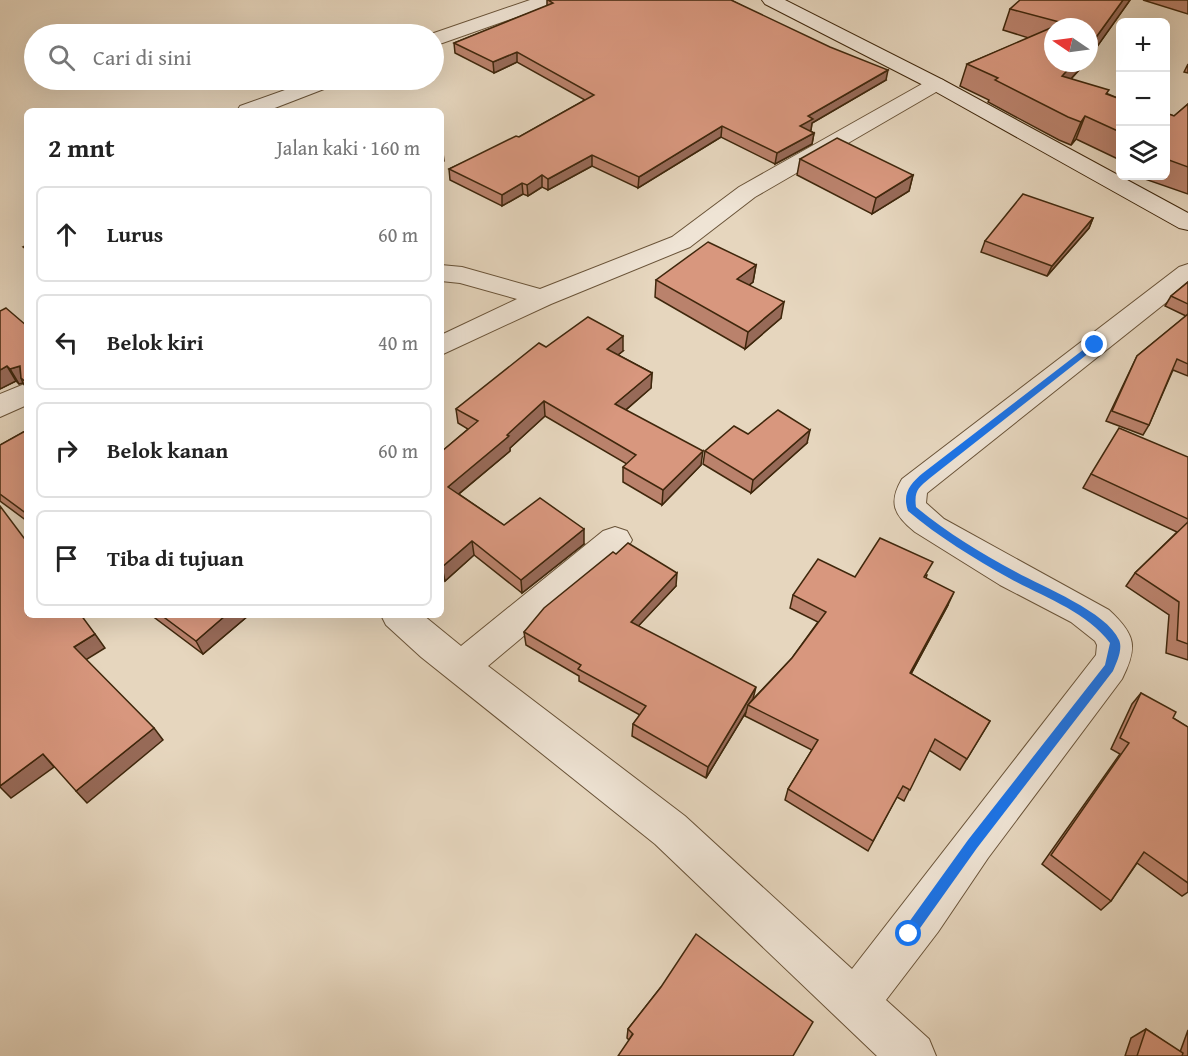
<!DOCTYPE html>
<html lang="id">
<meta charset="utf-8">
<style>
body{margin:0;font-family:"Gentium Book Plus",serif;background:#f6f6f6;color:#222}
.controls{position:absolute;right:18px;top:18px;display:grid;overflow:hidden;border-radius:9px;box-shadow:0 6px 24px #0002}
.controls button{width:54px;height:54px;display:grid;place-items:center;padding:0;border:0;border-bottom:2px solid #e0e0e0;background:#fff;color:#222;font:30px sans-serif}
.compass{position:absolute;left:1044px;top:18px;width:54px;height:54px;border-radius:50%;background:#fff;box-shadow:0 6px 24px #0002;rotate:283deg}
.stop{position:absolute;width:18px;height:18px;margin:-14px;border:4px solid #1a73e8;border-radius:50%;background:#fff}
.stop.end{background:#1a73e8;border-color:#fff;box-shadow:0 2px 6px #0008}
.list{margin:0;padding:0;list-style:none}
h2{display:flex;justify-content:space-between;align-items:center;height:78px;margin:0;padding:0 24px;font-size:26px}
h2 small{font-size:20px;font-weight:400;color:#767676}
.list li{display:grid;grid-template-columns:39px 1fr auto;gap:18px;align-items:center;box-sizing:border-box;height:96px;margin:0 12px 12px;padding:0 12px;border:2px solid #e0e0e0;border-radius:9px}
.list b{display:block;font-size:22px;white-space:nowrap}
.list em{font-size:20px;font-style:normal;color:#767676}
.icon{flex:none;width:33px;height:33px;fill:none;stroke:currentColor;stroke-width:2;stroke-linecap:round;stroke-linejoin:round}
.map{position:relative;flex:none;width:1188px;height:1056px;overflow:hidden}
.search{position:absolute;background:#fff;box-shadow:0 6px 24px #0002;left:24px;top:24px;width:420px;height:66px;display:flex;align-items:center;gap:15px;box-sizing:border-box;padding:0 21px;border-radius:33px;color:#767676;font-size:22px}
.panel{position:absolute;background:#fff;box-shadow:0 6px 24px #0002;left:24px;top:108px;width:420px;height:510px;border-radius:9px}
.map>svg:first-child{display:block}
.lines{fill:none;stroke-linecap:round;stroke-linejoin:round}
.street-casing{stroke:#695338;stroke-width:2}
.secondary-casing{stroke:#3f270c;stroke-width:2}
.street{fill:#efe4d5;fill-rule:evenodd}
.secondary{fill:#efe4d5;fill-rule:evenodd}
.wall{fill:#ba826c;stroke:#3f270c;stroke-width:1.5}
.shaded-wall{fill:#976a58;stroke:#3f270c;stroke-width:1.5}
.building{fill:#d8977e;stroke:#3f270c;stroke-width:1.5}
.route{fill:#1a73e8}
</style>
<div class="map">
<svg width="1188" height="1056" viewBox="0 0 1188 1056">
<rect width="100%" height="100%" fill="#e6d6be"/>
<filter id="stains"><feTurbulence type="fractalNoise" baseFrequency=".00333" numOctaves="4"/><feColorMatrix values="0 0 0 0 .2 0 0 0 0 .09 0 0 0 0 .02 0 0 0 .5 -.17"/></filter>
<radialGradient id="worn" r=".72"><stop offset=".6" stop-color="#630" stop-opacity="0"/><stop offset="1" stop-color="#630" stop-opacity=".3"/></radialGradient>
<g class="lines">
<defs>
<g id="street">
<path d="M 530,0 L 556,0 L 553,4 L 434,46 L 434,34 L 431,34 Z"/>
<path d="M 936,78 L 943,80 L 946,84 L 943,88 L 755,197 L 690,247 L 551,304 L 441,355 L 441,335 L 517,299 L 460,283 L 441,281 L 441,265 L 462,267 L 540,289 L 672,237 L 739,187 L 929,80 Z"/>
<path d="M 313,80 L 340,80 L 337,84 L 267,111 L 237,111 L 240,106 Z"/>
<path d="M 1188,264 L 1188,285 L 927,493 L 926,503 L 944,519 L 1109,610 C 1136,635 1138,647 1122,679 L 988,858 L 938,932 L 886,1000 L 929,1039 L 936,1056 L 877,1056 L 655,844 L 421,657 L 386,625 L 381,615 L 423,615 L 461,646 L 603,531 L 615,527 L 627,531 L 632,540 L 627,549 L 488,666 L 685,816 L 852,969 L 1096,655 L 1097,645 L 1095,641 L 1071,622 L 1000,585 L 915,532 C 894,515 888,503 902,479 L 1179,267 Z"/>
<path d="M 27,383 L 27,405 L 0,417 L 0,394 Z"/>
</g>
<path id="secondary" d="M 762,0 L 785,0 L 943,80 L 1188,213 L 1188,230 L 1179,228 L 929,88 L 765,4 Z"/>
</defs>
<use href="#street" class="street-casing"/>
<use href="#secondary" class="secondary-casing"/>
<use href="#street" class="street"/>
<use href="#secondary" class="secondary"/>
</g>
<g class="wall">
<path d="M 547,0 L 731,0 L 886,80 L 812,123 L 811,130 L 810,131 L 814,133 L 812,144 L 775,164 L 721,137 L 638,188 L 592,166 L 548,190 L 542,187 L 528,196 L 523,194 L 502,206 L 450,180 L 449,169 L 519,137 L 585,100 L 517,62 L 494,73 L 455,53 L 454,43 L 547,6 Z"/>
<path d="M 1130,0 L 1089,58 L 1089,27 L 1083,66 L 1071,79 L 1108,94 L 1120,99 L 1120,160 L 1076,139 L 1071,145 L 1059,140 L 988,102 L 989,100 L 960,86 L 967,64 L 1029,38 L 1003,30 L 1010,9 Z"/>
<path d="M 1143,0 L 1188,0 L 1188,14 Z"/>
<path d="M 1188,64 L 1188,73 L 1184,72 Z"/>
<path d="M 1188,104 L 1188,194 L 1139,177 L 1140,176 L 1166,176 L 1166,113 L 1174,116 Z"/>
<path d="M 800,159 L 913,175 L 909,191 L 872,214 L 797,175 Z"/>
<path d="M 1093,218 L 1089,228 L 1047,276 L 981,252 L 985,241 Z"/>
<path d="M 756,265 L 753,282 L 749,285 L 781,318 L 745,349 L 655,297 L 656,280 Z"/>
<path d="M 1188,282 L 1188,376 L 1173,370 L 1149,425 L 1143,435 L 1106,421 L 1137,356 L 1186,316 L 1165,306 L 1171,296 Z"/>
<path d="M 0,311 L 27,326 L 27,389 L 23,383 L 19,384 L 16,381 L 0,389 Z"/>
<path d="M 546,347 L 623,351 L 618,355 L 652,373 L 651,388 L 626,410 L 701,465 L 662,505 L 623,482 L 623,467 L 627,464 L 545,416 L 510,448 L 510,451 L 459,494 L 504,525 L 584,544 L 522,593 L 474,555 L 445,581 L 441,578 L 441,452 L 468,429 L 458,423 L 456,409 Z"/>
<path d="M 27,430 L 27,521 L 0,501 L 0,445 Z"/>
<path d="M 748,434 L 807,443 L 751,493 L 703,464 L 705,451 Z"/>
<path d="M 1188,457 L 1188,660 L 1166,653 L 1169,615 L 1126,586 L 1135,573 L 1177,532 L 1083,488 L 1091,474 Z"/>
<path d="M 616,554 L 676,586 L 638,626 L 754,698 L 792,658 L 818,622 L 790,608 L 793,595 L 855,577 L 927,575 L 926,578 L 948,605 L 911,674 L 990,721 L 960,770 L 929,750 L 904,801 L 897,797 L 868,851 L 785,800 L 788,789 L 812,750 L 745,716 L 746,712 L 706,778 L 632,736 L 633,724 L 640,715 L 579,681 L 579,676 L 526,645 L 524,632 Z"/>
<path d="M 151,615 L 249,615 L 203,654 Z"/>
<path d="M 1141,693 L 1173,718 L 1188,727 L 1188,892 L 1182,896 L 1137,863 L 1111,901 L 1101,910 L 1042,864 L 1120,754 L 1111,749 L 1132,704 Z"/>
<path d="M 661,987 L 629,1040 L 627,1038 L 628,1029 Z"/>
<path d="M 1146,1029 L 1180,1052 L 1188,1030 L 1188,1056 L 1125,1056 L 1131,1038 Z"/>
</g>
<g class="shaded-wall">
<path d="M 1123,0 L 1130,0 L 1089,58 L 1089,47 Z"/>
<path d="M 517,52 L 517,62 L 494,73 L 493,62 Z"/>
<path d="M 1074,63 L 1085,63 L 1053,99 L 1062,76 Z"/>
<path d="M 888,70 L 886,80 L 812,123 L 811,130 L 798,137 L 800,126 L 808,116 Z"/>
<path d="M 1085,116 L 1076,139 L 1071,145 L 1081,122 Z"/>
<path d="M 722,126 L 721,137 L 638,188 L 639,177 Z"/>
<path d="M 814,133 L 812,144 L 775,164 L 777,153 Z"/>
<path d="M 441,145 L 442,145 L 444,161 L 441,162 Z"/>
<path d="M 592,155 L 592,166 L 548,190 L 548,179 Z"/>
<path d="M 542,175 L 542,187 L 528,196 L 527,185 Z"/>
<path d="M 913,175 L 909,191 L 872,214 L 876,198 Z"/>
<path d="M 522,183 L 523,194 L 502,206 L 502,195 Z"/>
<path d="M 1093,218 L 1089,228 L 1047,276 L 1052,266 Z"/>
<path d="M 756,265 L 753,282 L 735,296 L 737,279 Z"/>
<path d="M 784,302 L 781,318 L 745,349 L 748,332 Z"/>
<path d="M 623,336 L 623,351 L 606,364 L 607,349 Z"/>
<path d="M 7,366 L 16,381 L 0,389 L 0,370 Z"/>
<path d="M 20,366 L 21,378 L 23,383 L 19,384 L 10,369 Z"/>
<path d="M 652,373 L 651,388 L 615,419 L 615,404 Z"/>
<path d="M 544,401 L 545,416 L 510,448 L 510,451 L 450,501 L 448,487 Z"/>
<path d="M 810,430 L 807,443 L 751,493 L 753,480 Z"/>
<path d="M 703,451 L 701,465 L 662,505 L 663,490 Z"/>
<path d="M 584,529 L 584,544 L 522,593 L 521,580 Z"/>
<path d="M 472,541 L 474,555 L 445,581 L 442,567 Z"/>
<path d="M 677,573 L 676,586 L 630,635 L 631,622 Z"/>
<path d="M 954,592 L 948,605 L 905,685 L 910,673 Z"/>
<path d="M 226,615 L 249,615 L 203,654 L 196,641 Z"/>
<path d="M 95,634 L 105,648 L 84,661 L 74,647 Z"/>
<path d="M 756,687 L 753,699 L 748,705 L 746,712 L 706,778 L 708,767 Z"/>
<path d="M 154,728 L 163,740 L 87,803 L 76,791 Z"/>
<path d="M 43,754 L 54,767 L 11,798 L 0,787 L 0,786 Z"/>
</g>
<g class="building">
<path d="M 548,0 L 731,0 L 830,47 L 888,70 L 808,116 L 813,119 L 800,126 L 814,133 L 777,153 L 722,126 L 639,177 L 592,155 L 548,179 L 542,175 L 527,185 L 522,183 L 502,195 L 449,169 L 516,136 L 519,137 L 594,95 L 517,52 L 493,62 L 454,43 L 553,3 Z"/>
<path d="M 1020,0 L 1123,0 L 1089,47 L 1089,27 L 1054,27 L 1063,23 L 1010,9 Z"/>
<path d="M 1053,27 L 1053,63 L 1074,63 L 1062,76 L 1109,90 L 1106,94 L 1120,99 L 1120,132 L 1085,116 L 1081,122 L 1068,117 L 995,80 L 998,78 L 967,64 Z"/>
<path d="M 1188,104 L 1188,167 L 1166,159 L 1166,113 L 1174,116 Z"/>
<path d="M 837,138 L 913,175 L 876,198 L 800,159 Z"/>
<path d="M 1023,194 L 1093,218 L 1052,266 L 985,241 Z"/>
<path d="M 708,242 L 756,265 L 737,279 L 784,302 L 748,332 L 656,280 Z"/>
<path d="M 27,245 L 27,250 L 23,247 Z"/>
<path d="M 1188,282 L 1188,304 L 1171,296 Z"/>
<path d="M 6,308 L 27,326 L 27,383 L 21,378 L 20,366 L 10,369 L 7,366 L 0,370 L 0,311 Z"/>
<path d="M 1188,314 L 1188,364 L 1177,359 L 1149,425 L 1112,411 L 1137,356 Z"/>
<path d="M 588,317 L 623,336 L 607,349 L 652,373 L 615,404 L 703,451 L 663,490 L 623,467 L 636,455 L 544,401 L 507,435 L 509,436 L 448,487 L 504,525 L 540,498 L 584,529 L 521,580 L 472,541 L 442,567 L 441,566 L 441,452 L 478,421 L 456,409 L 539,343 L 546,347 Z"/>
<path d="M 778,410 L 810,430 L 753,480 L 705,451 L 734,426 L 748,434 Z"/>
<path d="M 1119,428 L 1188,457 L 1188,519 L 1091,474 Z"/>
<path d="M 27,430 L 27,514 L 0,494 L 0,445 Z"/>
<path d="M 0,506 L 27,542 L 27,615 L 81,615 L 95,634 L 74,647 L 154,728 L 76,791 L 43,754 L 0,786 Z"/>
<path d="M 1188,522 L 1188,644 L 1177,640 L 1179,602 L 1135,573 Z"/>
<path d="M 880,538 L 933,562 L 924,577 L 954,592 L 910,673 L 990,721 L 967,759 L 935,739 L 910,790 L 903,786 L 873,841 L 788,789 L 818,740 L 748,705 L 792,658 L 826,612 L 793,595 L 818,559 L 855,577 Z"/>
<path d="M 628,543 L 677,573 L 631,622 L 756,687 L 708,767 L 633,724 L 646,706 L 578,669 L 581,665 L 524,632 L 544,608 L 613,552 L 616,554 Z"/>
<path d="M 161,615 L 226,615 L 196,641 Z"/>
<path d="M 1141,693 L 1176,712 L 1173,718 L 1188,727 L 1188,883 L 1144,852 L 1111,901 L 1051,855 L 1129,743 L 1120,738 Z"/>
<path d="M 696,934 L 813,1022 L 793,1056 L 618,1056 L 633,1034 L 628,1029 L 661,987 Z"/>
<path d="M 1146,1029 L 1183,1053 L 1182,1056 L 1137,1056 Z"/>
</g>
<path class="route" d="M 1092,343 L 1099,345 L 930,478 C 918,488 914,491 916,507 C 947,533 981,553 1016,572 C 1043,587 1107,612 1119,640 C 1123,649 1117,662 1113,671 L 977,848 L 913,938 L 909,940 L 904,938 L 902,934 L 904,929 L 968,840 L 1105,665 L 1110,643 C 1086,611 1043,597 1009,578 C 973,558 939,537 908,511 C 902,493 910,484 923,473 Z"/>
<rect width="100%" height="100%" filter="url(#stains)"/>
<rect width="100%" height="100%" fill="url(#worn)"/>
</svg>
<div class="controls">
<button>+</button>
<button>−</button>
<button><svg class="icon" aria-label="layers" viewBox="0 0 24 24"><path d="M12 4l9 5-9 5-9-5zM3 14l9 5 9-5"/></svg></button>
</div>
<svg class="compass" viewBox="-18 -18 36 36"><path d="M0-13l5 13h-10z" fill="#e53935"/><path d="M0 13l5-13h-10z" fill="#767676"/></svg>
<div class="stop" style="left:909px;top:934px"></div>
<div class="stop end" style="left:1095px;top:345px"></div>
<div class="search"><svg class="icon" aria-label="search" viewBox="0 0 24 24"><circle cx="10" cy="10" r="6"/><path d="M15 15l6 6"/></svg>Cari di sini</div>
<section class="panel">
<h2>2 mnt<small>Jalan kaki · 160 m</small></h2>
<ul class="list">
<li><svg class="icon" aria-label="ahead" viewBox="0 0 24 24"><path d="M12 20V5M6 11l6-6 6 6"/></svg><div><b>Lurus</b></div><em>60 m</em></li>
<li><svg class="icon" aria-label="left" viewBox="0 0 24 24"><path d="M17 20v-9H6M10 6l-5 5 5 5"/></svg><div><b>Belok kiri</b></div><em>40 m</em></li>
<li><svg class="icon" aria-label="right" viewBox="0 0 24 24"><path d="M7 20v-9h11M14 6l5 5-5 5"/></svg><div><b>Belok kanan</b></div><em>60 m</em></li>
<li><svg class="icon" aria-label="arrive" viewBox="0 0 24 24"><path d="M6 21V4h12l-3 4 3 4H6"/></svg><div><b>Tiba di tujuan</b></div></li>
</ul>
</section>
</div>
